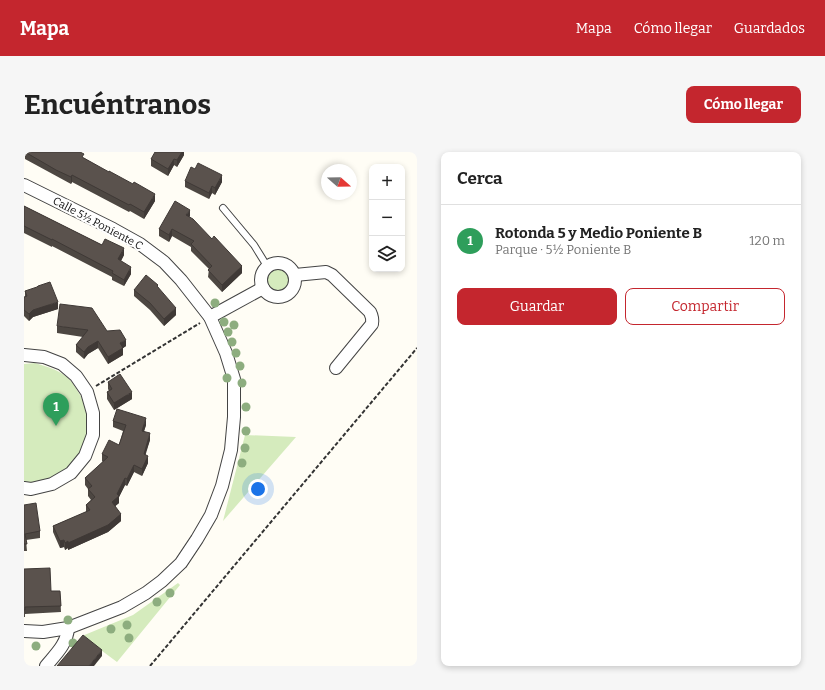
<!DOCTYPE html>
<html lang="es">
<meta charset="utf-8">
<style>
body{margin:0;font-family:Bitter,serif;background:#f6f6f6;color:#222}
.controls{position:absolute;right:12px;top:12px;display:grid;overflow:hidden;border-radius:8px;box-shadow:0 2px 6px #0003}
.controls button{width:36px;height:36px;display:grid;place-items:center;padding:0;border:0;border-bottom:1px solid #e0e0e0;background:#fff;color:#222;font:20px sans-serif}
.compass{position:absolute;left:297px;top:12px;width:36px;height:36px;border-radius:50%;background:#fff;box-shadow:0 2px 6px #0003;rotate:110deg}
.you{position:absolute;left:234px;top:337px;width:14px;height:14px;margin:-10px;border:3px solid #fff;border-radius:50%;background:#1a73e8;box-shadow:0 0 0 6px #1a73e833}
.badge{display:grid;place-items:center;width:26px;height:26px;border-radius:50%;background:#c4262e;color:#fff;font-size:13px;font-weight:700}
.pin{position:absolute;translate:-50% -33px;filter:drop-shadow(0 1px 2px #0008)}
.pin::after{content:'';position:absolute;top:21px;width:14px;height:12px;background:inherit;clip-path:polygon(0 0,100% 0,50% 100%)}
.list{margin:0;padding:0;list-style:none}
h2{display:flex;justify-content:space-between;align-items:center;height:52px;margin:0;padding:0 16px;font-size:17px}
h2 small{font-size:13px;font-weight:400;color:#767676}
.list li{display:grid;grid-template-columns:26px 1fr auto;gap:12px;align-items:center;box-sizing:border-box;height:72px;padding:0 16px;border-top:1px solid #e0e0e0}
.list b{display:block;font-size:15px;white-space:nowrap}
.list p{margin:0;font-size:13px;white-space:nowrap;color:#767676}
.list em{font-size:13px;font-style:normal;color:#767676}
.actions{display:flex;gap:8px;padding:12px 16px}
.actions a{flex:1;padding:9px 0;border:1px solid #c4262e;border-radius:8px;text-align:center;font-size:14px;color:#c4262e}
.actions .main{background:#c4262e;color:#fff}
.icon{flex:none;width:22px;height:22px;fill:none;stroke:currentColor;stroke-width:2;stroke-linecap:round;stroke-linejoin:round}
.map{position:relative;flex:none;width:393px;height:514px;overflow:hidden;border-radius:8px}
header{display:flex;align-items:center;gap:24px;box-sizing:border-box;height:56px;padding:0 20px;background:#c4262e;color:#fff}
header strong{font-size:19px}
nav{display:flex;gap:22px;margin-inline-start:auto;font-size:14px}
.intro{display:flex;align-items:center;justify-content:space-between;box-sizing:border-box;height:96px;padding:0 24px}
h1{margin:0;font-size:28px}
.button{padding:10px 18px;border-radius:8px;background:#c4262e;color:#fff;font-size:14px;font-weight:700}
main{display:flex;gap:24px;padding:0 24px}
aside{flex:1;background:#fff;border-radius:8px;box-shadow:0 2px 6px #0003}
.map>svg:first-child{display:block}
.green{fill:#d5ebbd}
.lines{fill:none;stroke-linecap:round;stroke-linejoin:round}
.service-casing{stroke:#444;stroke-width:8}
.minor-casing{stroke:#444;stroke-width:14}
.path{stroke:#333;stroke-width:2;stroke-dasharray:4 2;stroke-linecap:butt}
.service{stroke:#fff;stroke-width:6}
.minor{stroke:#fff;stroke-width:12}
.tree{fill:#8dad7f}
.wall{fill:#4d4742}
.shaded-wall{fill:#3f3936}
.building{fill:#5a524d;stroke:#3f3936}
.labels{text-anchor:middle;stroke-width:4;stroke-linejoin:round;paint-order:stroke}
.street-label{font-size:11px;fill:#111;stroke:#fff}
</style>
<header>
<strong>Mapa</strong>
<nav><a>Mapa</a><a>Cómo llegar</a><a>Guardados</a></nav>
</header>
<div class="intro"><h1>Encuéntranos</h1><a class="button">Cómo llegar</a></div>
<main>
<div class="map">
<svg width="393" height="514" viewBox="0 0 393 514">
<rect width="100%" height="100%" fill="#fffdf5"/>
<g class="green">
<circle cx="254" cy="128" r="17"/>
<path d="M 11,211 C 24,215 36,218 46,228 C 49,231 51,235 53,238 C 76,271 58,321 18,330 C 12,331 6,333 0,332 L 0,212 Z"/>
<path d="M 221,283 L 272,285 L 199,369 Z"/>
<path d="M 154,431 L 156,433 L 93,510 L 58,484 L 109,463 Z"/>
</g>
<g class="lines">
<defs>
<path id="service" d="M 199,56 L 230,93 L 243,114"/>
<g id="minor">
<path d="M 0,33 L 89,77 L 116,92 L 140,110 L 157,128 L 186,165 L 202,201 L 210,227 L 210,265 L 207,298 L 198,334 L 187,363 L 173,387 L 157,411 L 138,429 L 122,441 L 98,455 L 44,476 L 19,480 L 0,479"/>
<circle cx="254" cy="128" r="17"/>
<path d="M 271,123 L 302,120 L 308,123 L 346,160 C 348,164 349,167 348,172 L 312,216"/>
<path d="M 186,165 L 239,136"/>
<path d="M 0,203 L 20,205 L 38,212 L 52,224 L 63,240 L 69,261 L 69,283 L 61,304 L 47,321 L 28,332 L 7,337 L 0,336"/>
<path d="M 22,514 C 32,502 43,492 44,476"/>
</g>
</defs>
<use href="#service" class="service-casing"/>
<use href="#minor" class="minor-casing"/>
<g class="path">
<path d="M 72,234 L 176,171"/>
<path d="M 126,514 L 393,196"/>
</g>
<use href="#service" class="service"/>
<use href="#minor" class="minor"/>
</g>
<g class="tree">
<circle cx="191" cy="151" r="4.5"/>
<circle cx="200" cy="170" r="4.5"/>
<circle cx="210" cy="173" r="4.5"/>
<circle cx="204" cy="180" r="4.5"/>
<circle cx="208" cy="190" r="4.5"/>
<circle cx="212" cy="201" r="4.5"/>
<circle cx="216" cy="214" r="4.5"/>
<circle cx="203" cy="226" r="4.5"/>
<circle cx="218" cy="231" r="4.5"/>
<circle cx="222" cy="255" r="4.5"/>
<circle cx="222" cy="279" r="4.5"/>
<circle cx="221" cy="296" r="4.5"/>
<circle cx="218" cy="311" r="4.5"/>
<circle cx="146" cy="441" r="4.5"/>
<circle cx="133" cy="450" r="4.5"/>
<circle cx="44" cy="468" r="4.5"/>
<circle cx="103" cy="473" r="4.5"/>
<circle cx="87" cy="477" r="4.5"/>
<circle cx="105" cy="486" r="4.5"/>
<circle cx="49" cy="491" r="4.5"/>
<circle cx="12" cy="494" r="4.5"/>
</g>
<g class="wall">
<path d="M 1,0 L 60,6 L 131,49 L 120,67 L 106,59 L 105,60 L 48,30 L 47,32 L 1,7 Z"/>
<path d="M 160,0 L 160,3 L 153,15 L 150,13 L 144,24 L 127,14 L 127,7 Z"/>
<path d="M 161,29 L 198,30 L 191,43 L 188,41 L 185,47 L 161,35 Z"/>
<path d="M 0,54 L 78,93 L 100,103 L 97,109 L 107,122 L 100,134 L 88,128 L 88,125 L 28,94 L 28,95 L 0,81 Z"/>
<path d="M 166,64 L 165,65 L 218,121 L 198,140 L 184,125 L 185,117 L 167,99 L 167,95 L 148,84 L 145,90 L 135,84 L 135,77 Z"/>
<path d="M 134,135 L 152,163 L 140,174 L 126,158 L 110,144 L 110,138 Z"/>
<path d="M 1,139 L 34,157 L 9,165 L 5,169 L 0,164 L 0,145 L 1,145 Z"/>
<path d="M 33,174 L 83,179 L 102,194 L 99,196 L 99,203 L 84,212 L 74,196 L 64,202 L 60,207 L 52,200 L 52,193 L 59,185 L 33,181 Z"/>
<path d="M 84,230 L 108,247 L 90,258 L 83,247 L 83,240 L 85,239 L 84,237 Z"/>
<path d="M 89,269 L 122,273 L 120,279 L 126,288 L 121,302 L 124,311 L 118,324 L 110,320 L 103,334 L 101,333 L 95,345 L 95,351 L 91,354 L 97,369 L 84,380 L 44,398 L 44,396 L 41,398 L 40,395 L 36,396 L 29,380 L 29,374 L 62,360 L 62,353 L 67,348 L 64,344 L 64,337 L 61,333 L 61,326 L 79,310 L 78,309 L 78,302 L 95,293 L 99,279 L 89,275 Z"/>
<path d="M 0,353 L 16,379 L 16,386 L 2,388 L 3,399 L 0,399 Z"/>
<path d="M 0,417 L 27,439 L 36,439 L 37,460 L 1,462 L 1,465 L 0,465 Z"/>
</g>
<g class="shaded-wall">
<path d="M 158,0 L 160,0 L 160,3 L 153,15 L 153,8 Z"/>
<path d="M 150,7 L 150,13 L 144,24 L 144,17 Z"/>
<path d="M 48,23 L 48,30 L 47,32 L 47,25 Z"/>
<path d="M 198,23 L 198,30 L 191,43 L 191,36 Z"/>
<path d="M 188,34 L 188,41 L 185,47 L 185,41 Z"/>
<path d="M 131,42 L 131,49 L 120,67 L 120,60 Z"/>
<path d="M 166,58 L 166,64 L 162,70 L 162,63 Z"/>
<path d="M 148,77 L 148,84 L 145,90 L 145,83 Z"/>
<path d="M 100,96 L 100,103 L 94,114 L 94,107 Z"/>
<path d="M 218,114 L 218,121 L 198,140 L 198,133 Z"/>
<path d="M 107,115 L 107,122 L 100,134 L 100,128 Z"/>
<path d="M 34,150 L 34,157 L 9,165 L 5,169 L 5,162 L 9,158 Z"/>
<path d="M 152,156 L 152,163 L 140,174 L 140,167 Z"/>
<path d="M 102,188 L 102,194 L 96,198 L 96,191 Z"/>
<path d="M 74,189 L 74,196 L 64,202 L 60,207 L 60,200 L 64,195 Z"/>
<path d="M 99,196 L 99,203 L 84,212 L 84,205 Z"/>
<path d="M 108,240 L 108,247 L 90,258 L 90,251 Z"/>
<path d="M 122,266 L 122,273 L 118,286 L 118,279 Z"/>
<path d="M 126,281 L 126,288 L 120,308 L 120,302 Z"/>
<path d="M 124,304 L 124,311 L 118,324 L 118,317 Z"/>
<path d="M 110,313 L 110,320 L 103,334 L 103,327 Z"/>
<path d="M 101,326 L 101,333 L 95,345 L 95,351 L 88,357 L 88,350 L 93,342 Z"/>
<path d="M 97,362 L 97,369 L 84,380 L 44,398 L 44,391 Z"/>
<path d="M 40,388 L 40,395 L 36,396 L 36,389 Z"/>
<path d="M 44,389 L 44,396 L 41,398 L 41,391 Z"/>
<path d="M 78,498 L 78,504 L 70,514 L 65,514 Z"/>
</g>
<g class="building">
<path d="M 1,0 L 56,0 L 60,2 L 58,5 L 85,20 L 85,19 L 109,32 L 110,30 L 131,42 L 120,60 L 106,52 L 105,53 L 48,23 L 47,25 L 32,18 Z"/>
<path d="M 131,0 L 158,0 L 153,8 L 150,7 L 144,17 L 127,7 Z"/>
<path d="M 174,11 L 198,23 L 191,36 L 188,34 L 185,41 L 161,29 L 167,15 L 171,17 Z"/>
<path d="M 151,49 L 166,58 L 162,63 L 169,67 L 188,87 L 190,84 L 218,114 L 198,133 L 184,118 L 188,114 L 167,92 L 170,89 L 148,77 L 145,83 L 135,77 Z"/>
<path d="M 0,54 L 78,93 L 81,87 L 100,96 L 94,107 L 107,115 L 100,128 L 88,121 L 89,119 L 28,87 L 28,88 L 0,74 Z"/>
<path d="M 122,123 L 134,133 L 133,134 L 152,156 L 140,167 L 126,151 L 110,138 Z"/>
<path d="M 26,130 L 34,150 L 9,158 L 5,162 L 0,158 L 0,145 L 3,144 L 1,139 L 13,135 L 14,134 Z"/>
<path d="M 36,152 L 68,156 L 83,179 L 96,178 L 102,188 L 96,191 L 99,196 L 84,205 L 74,189 L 64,195 L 60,200 L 52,193 L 64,178 L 33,174 Z"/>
<path d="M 96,222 L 108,240 L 90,251 L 83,240 L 88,237 L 84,230 Z"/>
<path d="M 93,257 L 122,266 L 118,279 L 126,281 L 120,302 L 124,304 L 118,317 L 110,313 L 103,327 L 101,326 L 93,342 L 95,344 L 88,350 L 97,362 L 84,373 L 44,391 L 44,389 L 41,391 L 40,388 L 36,389 L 29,374 L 66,358 L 62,353 L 71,345 L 64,337 L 68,334 L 61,326 L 84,305 L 78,302 L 85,288 L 95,293 L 102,273 L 89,269 Z"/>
<path d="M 12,351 L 16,379 L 1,382 L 3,392 L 0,392 L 0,353 Z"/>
<path d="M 26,416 L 27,439 L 36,439 L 37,454 L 1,455 L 1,458 L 0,458 L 0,417 Z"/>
<path d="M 59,483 L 78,498 L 65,514 L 33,514 Z"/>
</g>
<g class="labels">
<g class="street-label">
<text transform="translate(74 71) rotate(28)" y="4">Calle 5½ Poniente C</text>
</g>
</g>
</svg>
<div class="controls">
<button>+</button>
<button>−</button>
<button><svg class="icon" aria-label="layers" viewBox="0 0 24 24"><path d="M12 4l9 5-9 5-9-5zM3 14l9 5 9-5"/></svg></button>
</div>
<svg class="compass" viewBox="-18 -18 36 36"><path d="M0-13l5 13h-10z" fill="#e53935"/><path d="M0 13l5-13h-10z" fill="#767676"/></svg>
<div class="you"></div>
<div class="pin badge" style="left:32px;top:274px;background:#2e9e5b">1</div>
</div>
<aside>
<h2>Cerca<small></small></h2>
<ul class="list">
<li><span class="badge" style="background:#2e9e5b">1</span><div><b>Rotonda 5 y Medio Poniente B</b><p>Parque · 5½ Poniente B</p></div><em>120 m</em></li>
</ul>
<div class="actions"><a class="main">Guardar</a><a>Compartir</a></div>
</aside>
</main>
